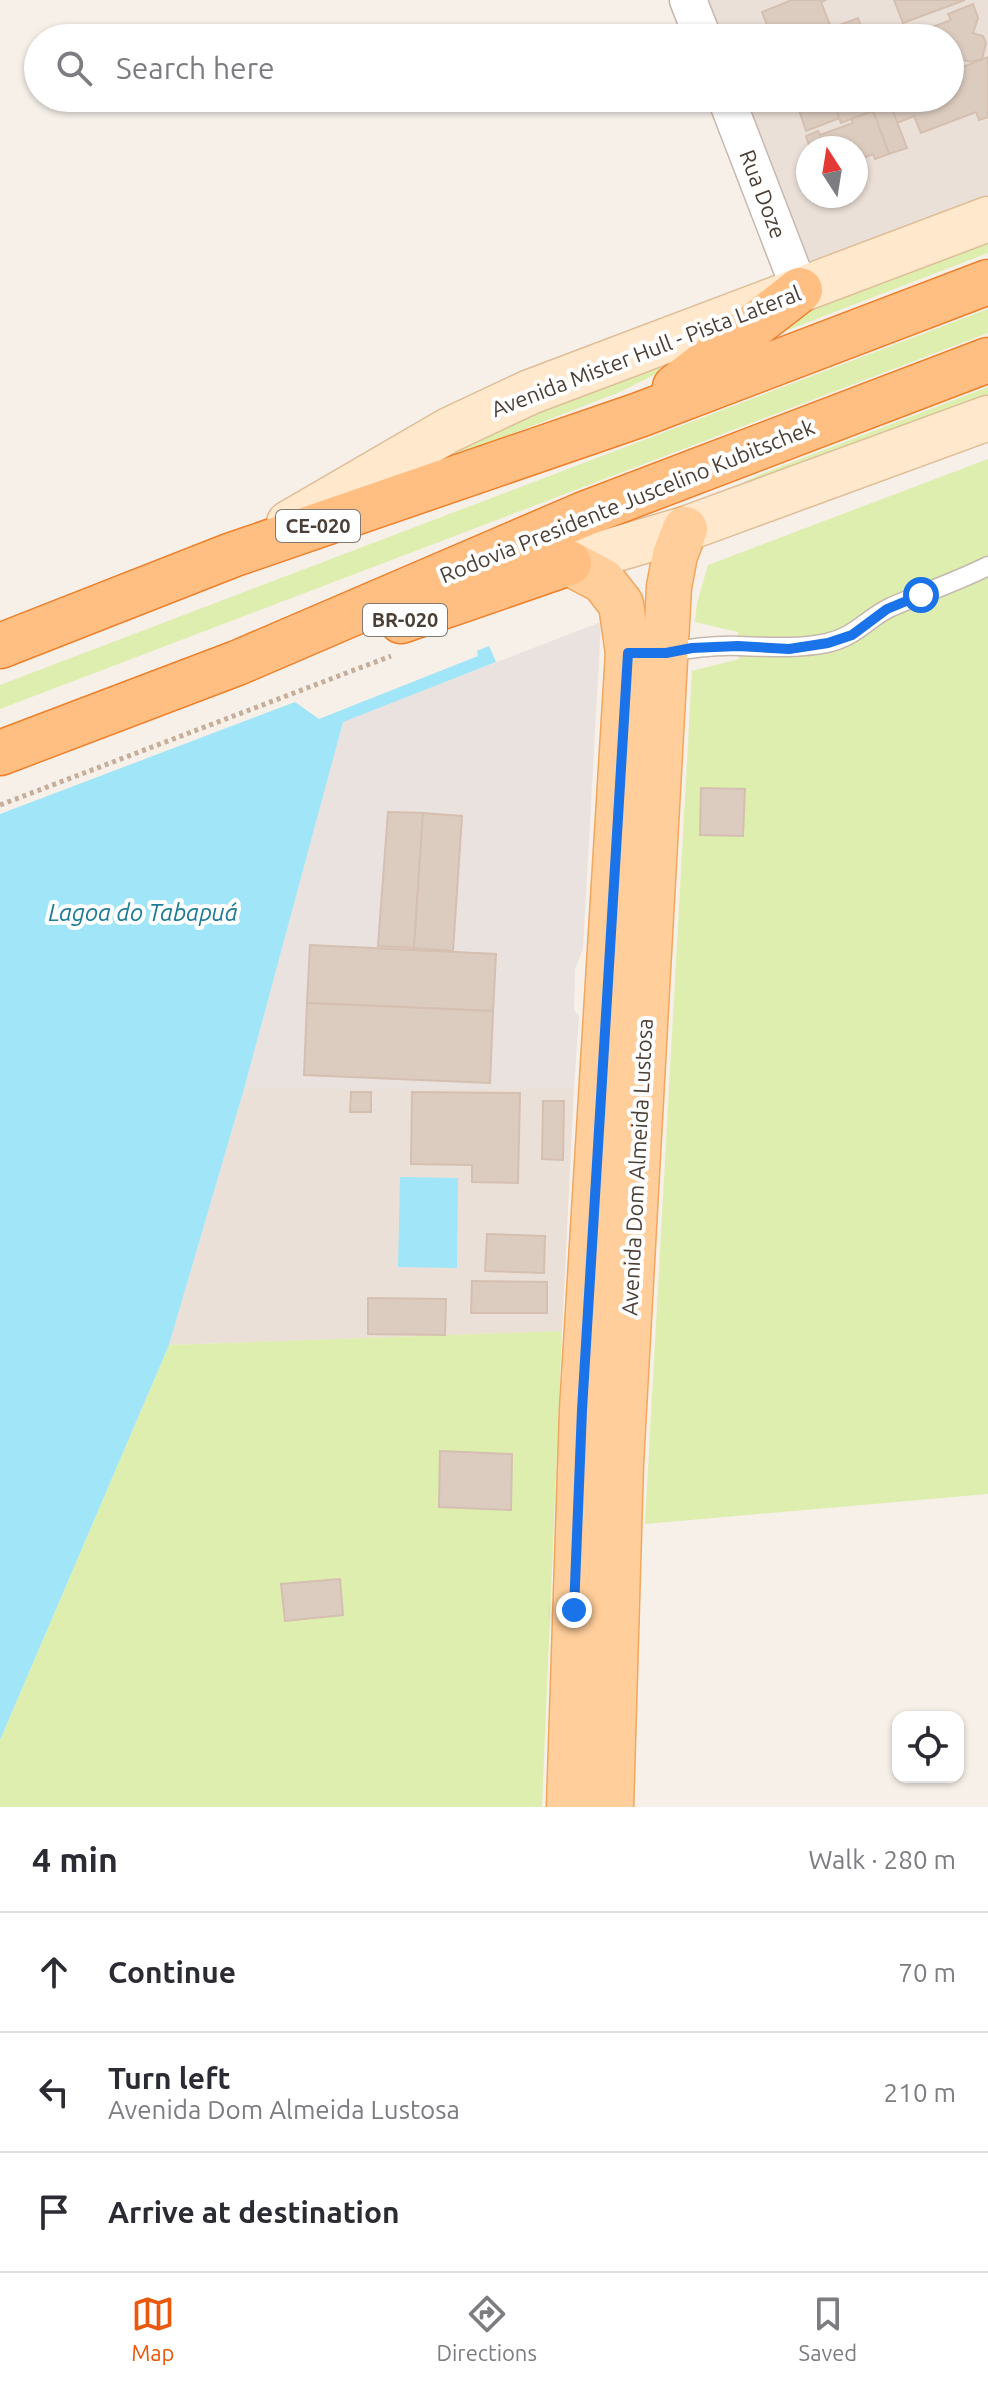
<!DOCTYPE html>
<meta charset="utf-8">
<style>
body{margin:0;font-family:Ubuntu,sans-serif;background:#f7f7f7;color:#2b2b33}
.controls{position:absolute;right:24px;bottom:24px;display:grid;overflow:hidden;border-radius:16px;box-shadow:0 2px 6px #0004}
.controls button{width:72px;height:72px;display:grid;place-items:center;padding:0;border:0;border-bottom:2px solid #e1e1e2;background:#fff;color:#2b2b33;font:40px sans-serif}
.compass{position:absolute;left:796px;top:136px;width:72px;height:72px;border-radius:50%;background:#fff;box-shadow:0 2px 6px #0004;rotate:348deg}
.stop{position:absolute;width:24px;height:24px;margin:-18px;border:6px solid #1a73e8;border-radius:50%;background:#fff}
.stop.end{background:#1a73e8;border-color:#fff;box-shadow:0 2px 8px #0008}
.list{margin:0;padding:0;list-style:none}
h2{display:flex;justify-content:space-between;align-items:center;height:104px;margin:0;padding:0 32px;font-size:34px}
h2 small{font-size:26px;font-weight:400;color:#7c7c81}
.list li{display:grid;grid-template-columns:52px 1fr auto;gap:24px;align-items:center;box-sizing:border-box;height:120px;padding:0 32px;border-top:2px solid #e1e1e2}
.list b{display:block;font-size:30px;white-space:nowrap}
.list p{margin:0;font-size:26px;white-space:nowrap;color:#7c7c81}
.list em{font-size:26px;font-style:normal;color:#7c7c81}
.icon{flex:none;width:44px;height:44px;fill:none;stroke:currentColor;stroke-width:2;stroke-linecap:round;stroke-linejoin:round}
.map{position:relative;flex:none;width:988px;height:1807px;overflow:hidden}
.search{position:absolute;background:#fff;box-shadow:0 2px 6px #0004;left:24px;right:24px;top:24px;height:88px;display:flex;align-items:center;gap:20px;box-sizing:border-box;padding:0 28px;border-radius:44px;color:#7c7c81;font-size:30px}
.sheet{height:464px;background:#fff}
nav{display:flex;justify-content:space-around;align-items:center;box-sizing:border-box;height:112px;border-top:2px solid #e1e1e2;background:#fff;font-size:22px;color:#7c7c81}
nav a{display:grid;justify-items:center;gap:4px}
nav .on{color:#ea580c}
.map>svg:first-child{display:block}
.residential{fill:#ebe0d7;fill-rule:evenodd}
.industrial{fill:#e9e2de}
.green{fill:#deeeae}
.water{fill:#a0e6f8}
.building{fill:#dcccc0;stroke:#d5bfb0;stroke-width:2}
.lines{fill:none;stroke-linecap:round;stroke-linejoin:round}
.service-casing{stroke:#c6b8ae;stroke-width:21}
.minor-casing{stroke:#c6b8ae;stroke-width:39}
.secondary-casing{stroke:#debd97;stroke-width:47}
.primary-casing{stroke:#f1a75d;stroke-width:47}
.trunk-casing{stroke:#ee802b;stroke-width:47}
.path{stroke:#c6ae9a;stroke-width:5;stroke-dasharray:4 4;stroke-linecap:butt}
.service{stroke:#fff;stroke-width:18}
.minor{stroke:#fff;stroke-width:36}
.secondary{stroke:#ffe8cb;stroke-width:44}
.primary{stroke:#ffce9a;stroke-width:44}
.trunk{stroke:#ffbf83;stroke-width:44}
.route{stroke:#1a73e8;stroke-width:10}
.labels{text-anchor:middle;stroke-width:8;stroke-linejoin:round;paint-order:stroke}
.shield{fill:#fff;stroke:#817972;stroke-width:2}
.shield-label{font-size:20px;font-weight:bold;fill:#4b3f36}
.street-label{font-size:22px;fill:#4b3f36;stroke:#fff}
.water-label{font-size:24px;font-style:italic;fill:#1e7c97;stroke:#fff}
</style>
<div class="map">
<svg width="988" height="1807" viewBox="0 0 988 1807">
<rect width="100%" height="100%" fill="#f6f0e9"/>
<g class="residential">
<path d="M 688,0 L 988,0 L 988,219 L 800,290 L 726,98 L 950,98 L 950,38 L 703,38 ZM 808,148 L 856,148 L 856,196 L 808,196 Z"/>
<path d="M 244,1089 L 574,1089 L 562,1331 L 169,1345 Z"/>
</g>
<path class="industrial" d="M 601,622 L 583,949 L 575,969 L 574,1010 L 579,1016 L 574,1089 L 244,1089 L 343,721 Z"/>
<g class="green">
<path d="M 988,236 L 988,253 L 767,338 L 779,321 Z"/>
<path d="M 988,309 L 988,333 L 0,709 L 0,685 Z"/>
<path d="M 672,357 L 654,375 L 620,392 L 428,466 L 475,430 Z"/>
<path d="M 988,387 L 988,403 L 723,492 L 759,475 Z"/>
<path d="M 988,459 L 988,1494 L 645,1524 L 692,671 L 739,659 L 738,632 L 695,622 L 697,603 L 708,565 Z"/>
<path d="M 562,1331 L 542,1807 L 0,1807 L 0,1740 L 169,1345 Z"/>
</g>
<g class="water">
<path d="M 489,646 L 496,662 L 343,722 L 244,1089 L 169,1345 L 0,1740 L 0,814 L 295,702 L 319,719 L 478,656 L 477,651 Z"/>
<path d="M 400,1177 L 458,1178 L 457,1268 L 398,1267 Z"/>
</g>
<g class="building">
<path d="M 792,0 L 826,0 L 821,2 L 830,25 L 794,38 L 772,38 L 762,12 Z"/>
<path d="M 894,0 L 965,0 L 903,23 Z"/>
<path d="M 973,4 L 978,18 L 973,33 L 983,36 L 986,43 L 982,59 L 971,62 L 957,58 L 958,60 L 950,63 L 950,38 L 904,38 L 951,20 L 948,14 Z"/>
<path d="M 858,18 L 865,38 L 805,38 Z"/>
<path d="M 988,57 L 988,117 L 979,120 L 976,112 L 921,133 L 914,116 L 897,123 L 888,98 L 904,98 L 905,103 L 908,102 L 907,98 L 950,98 L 950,72 Z"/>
<path d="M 795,98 L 832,98 L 840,118 L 806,131 Z"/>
<path d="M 856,98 L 888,98 L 890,104 L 841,123 L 835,106 Z"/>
<path d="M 890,104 L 907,148 L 889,154 L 873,111 Z"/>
<path d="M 873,111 L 889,154 L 875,159 L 873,154 L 856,161 L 856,148 L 810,148 L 806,136 L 818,131 L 820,135 L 853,123 L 851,119 Z"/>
<path d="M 701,788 L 745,789 L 743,836 L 700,835 Z"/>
<path d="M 388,812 L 423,813 L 414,948 L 378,946 Z"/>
<path d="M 423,813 L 462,816 L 453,951 L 414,948 Z"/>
<path d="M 310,945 L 496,954 L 493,1011 L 307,1003 Z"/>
<path d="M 307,1003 L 493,1011 L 490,1083 L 304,1075 Z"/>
<path d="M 351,1092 L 371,1092 L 371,1112 L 350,1112 Z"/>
<path d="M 412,1092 L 520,1093 L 518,1183 L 472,1182 L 472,1165 L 411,1164 Z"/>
<path d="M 543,1101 L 564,1101 L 563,1160 L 542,1159 Z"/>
<path d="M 487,1234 L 545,1236 L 544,1273 L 485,1271 Z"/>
<path d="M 472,1281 L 547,1282 L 547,1313 L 471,1313 Z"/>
<path d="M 368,1298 L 446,1299 L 445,1335 L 368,1334 Z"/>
<path d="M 440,1451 L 512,1454 L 511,1510 L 439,1507 Z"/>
<path d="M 340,1579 L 343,1615 L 285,1621 L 281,1584 Z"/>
</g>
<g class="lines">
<defs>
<path id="service" d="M 666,653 C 691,648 715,645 740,646 C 771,647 796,649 827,643 C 857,636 866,619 891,607 C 923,593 956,582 988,566"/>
<g id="minor">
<path d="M 688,0 L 703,38"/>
<path d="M 726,98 L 800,290"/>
</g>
<g id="secondary">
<path d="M 289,523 L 449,430 L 530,392 L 988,219"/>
<path d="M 569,563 L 685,529 L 988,418"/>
</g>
<g id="primary">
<path d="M 569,1807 L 582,1410 L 628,653 L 621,604 L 603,581 L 569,563"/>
<path d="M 611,1807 L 621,1463 L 669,587 L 675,555 L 685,529"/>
</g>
<g id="trunk">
<path d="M 675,387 L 800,290"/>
<path d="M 401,621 L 569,563"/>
<path d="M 0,646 L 232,555 L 639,415 L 988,282"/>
<path d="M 0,753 L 237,663 L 584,514 L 988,360"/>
</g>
</defs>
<use href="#service" class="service-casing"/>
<use href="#minor" class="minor-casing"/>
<use href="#secondary" class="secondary-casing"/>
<use href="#primary" class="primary-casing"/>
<use href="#trunk" class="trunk-casing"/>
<path class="path" d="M 0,805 L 391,656"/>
<use href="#service" class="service"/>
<use href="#minor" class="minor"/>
<use href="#secondary" class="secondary"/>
<use href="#primary" class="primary"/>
<use href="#trunk" class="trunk"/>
</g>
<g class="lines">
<path class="route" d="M 574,1610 L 582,1410 L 628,653 L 666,653 L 692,648 L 738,646 L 789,649 L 828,643 L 852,635 L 887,609 L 921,595"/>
</g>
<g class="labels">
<g class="shield">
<rect x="276" y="510" width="84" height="32" rx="6"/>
<rect x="363" y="604" width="84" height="32" rx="6"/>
</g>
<g class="shield-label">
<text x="318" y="533">CE-020</text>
<text x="405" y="627">BR-020</text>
</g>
<g class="street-label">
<text transform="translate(763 194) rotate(69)" y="8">Rua Doze</text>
<text transform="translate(646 351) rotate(-21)" y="8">Avenida Mister Hull - Pista Lateral</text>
<text transform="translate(627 501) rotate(-22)" y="8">Rodovia Presidente Juscelino Kubitschek</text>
<text transform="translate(637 1167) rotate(-87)" y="8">Avenida Dom Almeida Lustosa</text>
</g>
<g class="water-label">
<text x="143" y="921">Lagoa do Tabapuá</text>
</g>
</g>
</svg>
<div class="controls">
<button><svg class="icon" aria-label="locate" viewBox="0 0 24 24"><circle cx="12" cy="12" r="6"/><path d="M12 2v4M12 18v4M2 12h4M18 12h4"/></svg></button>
</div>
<svg class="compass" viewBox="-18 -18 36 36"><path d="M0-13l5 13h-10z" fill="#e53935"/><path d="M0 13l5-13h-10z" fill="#7c7c81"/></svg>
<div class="stop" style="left:921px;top:595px"></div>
<div class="stop end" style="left:574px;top:1610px"></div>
<div class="search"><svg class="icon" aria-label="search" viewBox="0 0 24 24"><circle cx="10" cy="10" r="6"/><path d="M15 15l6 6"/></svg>Search here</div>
</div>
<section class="sheet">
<h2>4 min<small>Walk · 280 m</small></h2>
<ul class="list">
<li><svg class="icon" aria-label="ahead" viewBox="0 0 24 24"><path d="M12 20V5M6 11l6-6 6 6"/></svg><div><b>Continue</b></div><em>70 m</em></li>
<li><svg class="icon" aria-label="left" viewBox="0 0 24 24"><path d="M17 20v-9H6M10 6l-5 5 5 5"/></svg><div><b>Turn left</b><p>Avenida Dom Almeida Lustosa</p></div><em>210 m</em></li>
<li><svg class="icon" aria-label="arrive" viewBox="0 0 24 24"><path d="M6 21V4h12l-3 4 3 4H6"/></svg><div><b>Arrive at destination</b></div></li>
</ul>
</section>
<nav>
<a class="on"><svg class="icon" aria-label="map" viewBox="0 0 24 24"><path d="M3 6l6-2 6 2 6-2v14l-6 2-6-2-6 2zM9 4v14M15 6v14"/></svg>Map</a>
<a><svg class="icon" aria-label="directions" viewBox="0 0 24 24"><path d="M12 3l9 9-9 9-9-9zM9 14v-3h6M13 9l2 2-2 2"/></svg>Directions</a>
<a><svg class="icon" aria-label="saved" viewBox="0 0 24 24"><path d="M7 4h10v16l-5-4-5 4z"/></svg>Saved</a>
</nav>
